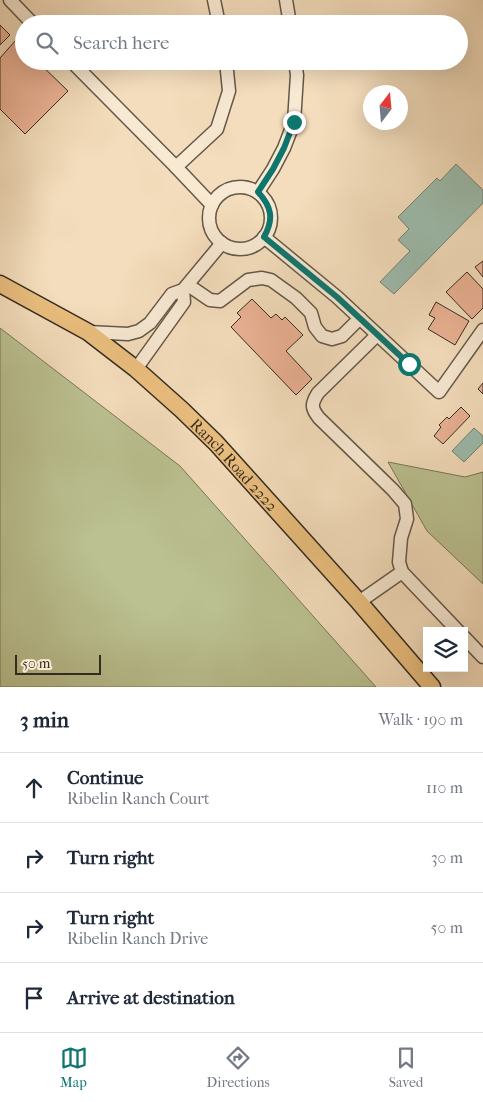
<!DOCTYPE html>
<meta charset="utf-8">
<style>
body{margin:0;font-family:"IM FELL French Canon",serif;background:#f6f6f7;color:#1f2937}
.controls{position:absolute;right:15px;bottom:15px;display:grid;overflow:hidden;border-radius:0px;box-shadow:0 5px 20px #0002}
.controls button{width:45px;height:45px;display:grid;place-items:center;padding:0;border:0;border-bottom:1px solid #e0e1e3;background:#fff;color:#1f2937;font:25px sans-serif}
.compass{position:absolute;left:363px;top:85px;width:45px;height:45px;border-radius:50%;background:#fff;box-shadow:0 5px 20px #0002;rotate:16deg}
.scale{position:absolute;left:15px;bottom:12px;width:86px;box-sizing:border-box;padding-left:5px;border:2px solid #342c21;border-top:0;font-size:14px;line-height:18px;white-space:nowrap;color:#342c21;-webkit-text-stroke:4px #f8e9d3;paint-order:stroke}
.stop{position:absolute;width:15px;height:15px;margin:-11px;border:4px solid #0f766e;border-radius:50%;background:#fff}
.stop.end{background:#0f766e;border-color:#fff;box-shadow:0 1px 5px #0008}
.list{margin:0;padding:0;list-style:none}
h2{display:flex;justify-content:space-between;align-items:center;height:65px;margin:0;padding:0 20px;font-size:21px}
h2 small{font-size:16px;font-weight:400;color:#747a83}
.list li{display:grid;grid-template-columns:32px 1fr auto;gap:15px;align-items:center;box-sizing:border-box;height:70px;padding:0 20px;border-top:1px solid #e0e1e3}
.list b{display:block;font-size:19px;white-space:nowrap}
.list p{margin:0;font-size:16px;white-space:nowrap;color:#747a83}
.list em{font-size:16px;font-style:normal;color:#747a83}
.icon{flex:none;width:28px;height:28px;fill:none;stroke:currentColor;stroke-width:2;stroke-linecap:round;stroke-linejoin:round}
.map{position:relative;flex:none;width:483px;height:687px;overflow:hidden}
.search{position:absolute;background:#fff;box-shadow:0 5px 20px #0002;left:15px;right:15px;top:15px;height:55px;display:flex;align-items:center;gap:12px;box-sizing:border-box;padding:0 18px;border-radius:28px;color:#747a83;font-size:19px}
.sheet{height:345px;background:#fff}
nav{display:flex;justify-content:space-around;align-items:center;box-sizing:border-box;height:70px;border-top:1px solid #e0e1e3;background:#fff;font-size:14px;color:#747a83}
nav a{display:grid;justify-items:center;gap:2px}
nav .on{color:#0f766e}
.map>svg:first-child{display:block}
.green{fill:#bbc191;stroke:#787659}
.water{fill:#9cbcad;stroke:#728275}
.building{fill:#ebb295;stroke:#342c21}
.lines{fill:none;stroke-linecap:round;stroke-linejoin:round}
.minor-casing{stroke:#645848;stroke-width:15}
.major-casing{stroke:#342c21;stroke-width:19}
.minor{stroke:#f8e9d3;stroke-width:12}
.major{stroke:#eabe7e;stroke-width:16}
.route{stroke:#0f766e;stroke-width:6}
.labels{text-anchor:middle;stroke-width:5;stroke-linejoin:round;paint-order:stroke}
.street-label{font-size:16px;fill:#342c21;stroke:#f8e9d3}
</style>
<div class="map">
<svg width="483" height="687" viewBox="0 0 483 687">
<rect width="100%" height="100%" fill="#f4ddbc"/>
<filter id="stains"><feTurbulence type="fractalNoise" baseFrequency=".004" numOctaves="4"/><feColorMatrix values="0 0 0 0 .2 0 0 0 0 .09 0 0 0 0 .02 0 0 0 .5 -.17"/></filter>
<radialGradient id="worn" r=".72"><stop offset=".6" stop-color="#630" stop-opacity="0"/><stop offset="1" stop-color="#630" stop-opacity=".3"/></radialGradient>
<g class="green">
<path d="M 0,328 L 180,466 L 376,687 L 0,687 Z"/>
<path d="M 388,462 L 465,477 L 483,472 L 483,584 L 427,531 Z"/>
</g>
<g class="water">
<path d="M 456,164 L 483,190 L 483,203 L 394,294 L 380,282 L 410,251 L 398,240 L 409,229 L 398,217 L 437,178 L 440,181 Z"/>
<path d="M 474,428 L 483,436 L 483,443 L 464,462 L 452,451 Z"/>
</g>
<g class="building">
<path d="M 0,25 L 10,35 L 0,45 Z"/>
<path d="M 16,40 L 24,48 L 24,61 L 37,61 L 68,91 L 25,134 L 0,109 L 0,58 Z"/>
<path d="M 483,261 L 483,277 L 475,267 Z"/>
<path d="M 467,272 L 483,289 L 483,308 L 472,319 L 446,292 Z"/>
<path d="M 252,299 L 271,318 L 276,314 L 282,320 L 285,317 L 303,335 L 286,351 L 312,379 L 296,395 L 231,327 L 241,317 L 237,313 Z"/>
<path d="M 436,302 L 469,321 L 455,345 L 428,329 L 435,318 L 429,315 Z"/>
<path d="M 483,383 L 483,394 L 478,389 Z"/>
<path d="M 461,407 L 470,416 L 443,444 L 434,436 L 441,427 L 439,425 L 447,417 L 449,419 Z"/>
</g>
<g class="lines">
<defs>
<g id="minor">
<path d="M 10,0 L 33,24"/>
<path d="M 214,0 L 219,24"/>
<path d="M 286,0 L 290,24"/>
<path d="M 71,61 L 176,167 L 217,129 L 229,91 L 226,61"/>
<path d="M 176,167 L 212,205"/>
<circle cx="240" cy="218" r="31"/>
<path d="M 258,192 L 273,169 L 284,148 L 294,122 L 297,75 L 295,61"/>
<path d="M 264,237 L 337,297 L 439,392 L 483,330"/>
<path d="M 188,285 L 210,300 L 220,301 L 248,280 L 262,278 L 271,280 L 296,298 L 311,313 L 315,327 L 322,336 L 332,339 L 342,336 L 360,318"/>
<path d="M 88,332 L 128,334 L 139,331 L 150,323 L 172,294 L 183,290 L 222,243"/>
<path d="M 377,335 L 318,393 C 311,404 311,408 319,418 L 393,490 L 405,504 L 407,519 L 401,538 L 399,562 L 402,572"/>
<path d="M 136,369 L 184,302 L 183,290"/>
<path d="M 359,602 L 402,572 L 458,631"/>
<path d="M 464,637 L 483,657"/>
</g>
<g id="major">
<path id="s1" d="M 0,284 L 88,332 L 136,369 L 182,410 L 216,443 L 359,602 L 432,687"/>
</g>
</defs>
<use href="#minor" class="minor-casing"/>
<use href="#major" class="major-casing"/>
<use href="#minor" class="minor"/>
<use href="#major" class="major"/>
</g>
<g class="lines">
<path class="route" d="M 294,122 L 284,148 L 273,169 L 258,192 C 272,207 274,219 264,237 L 337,297 L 409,364"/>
</g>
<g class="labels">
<g class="street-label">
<text dy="6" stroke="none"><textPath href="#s1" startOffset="298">Ranch Road 2222</textPath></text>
</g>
</g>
<rect width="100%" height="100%" filter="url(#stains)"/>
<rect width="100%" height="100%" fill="url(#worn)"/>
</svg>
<div class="controls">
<button><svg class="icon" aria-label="layers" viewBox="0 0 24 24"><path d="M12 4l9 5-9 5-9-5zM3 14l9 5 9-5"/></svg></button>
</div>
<svg class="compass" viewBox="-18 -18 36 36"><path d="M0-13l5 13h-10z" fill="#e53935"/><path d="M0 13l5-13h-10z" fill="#747a83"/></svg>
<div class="scale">50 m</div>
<div class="stop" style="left:409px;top:364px"></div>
<div class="stop end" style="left:294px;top:122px"></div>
<div class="search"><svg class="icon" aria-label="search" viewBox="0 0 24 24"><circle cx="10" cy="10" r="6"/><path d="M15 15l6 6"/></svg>Search here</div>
</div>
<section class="sheet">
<h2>3 min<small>Walk · 190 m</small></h2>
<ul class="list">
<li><svg class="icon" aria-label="ahead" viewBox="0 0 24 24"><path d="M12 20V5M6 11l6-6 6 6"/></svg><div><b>Continue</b><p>Ribelin Ranch Court</p></div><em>110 m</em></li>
<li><svg class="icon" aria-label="right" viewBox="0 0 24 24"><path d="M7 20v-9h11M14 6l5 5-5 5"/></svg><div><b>Turn right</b></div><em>30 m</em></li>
<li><svg class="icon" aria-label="right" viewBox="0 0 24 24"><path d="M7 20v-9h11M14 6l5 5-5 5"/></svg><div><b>Turn right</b><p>Ribelin Ranch Drive</p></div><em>50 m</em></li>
<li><svg class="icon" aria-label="arrive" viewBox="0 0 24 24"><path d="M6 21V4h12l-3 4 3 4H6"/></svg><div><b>Arrive at destination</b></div></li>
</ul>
</section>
<nav>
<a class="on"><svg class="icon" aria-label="map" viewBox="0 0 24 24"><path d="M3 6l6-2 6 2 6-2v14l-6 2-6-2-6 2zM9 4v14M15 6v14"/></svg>Map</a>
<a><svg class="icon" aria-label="directions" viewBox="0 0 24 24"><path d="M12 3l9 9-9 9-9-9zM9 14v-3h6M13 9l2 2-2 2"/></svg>Directions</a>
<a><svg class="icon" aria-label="saved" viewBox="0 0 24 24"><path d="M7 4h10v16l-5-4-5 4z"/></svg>Saved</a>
</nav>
